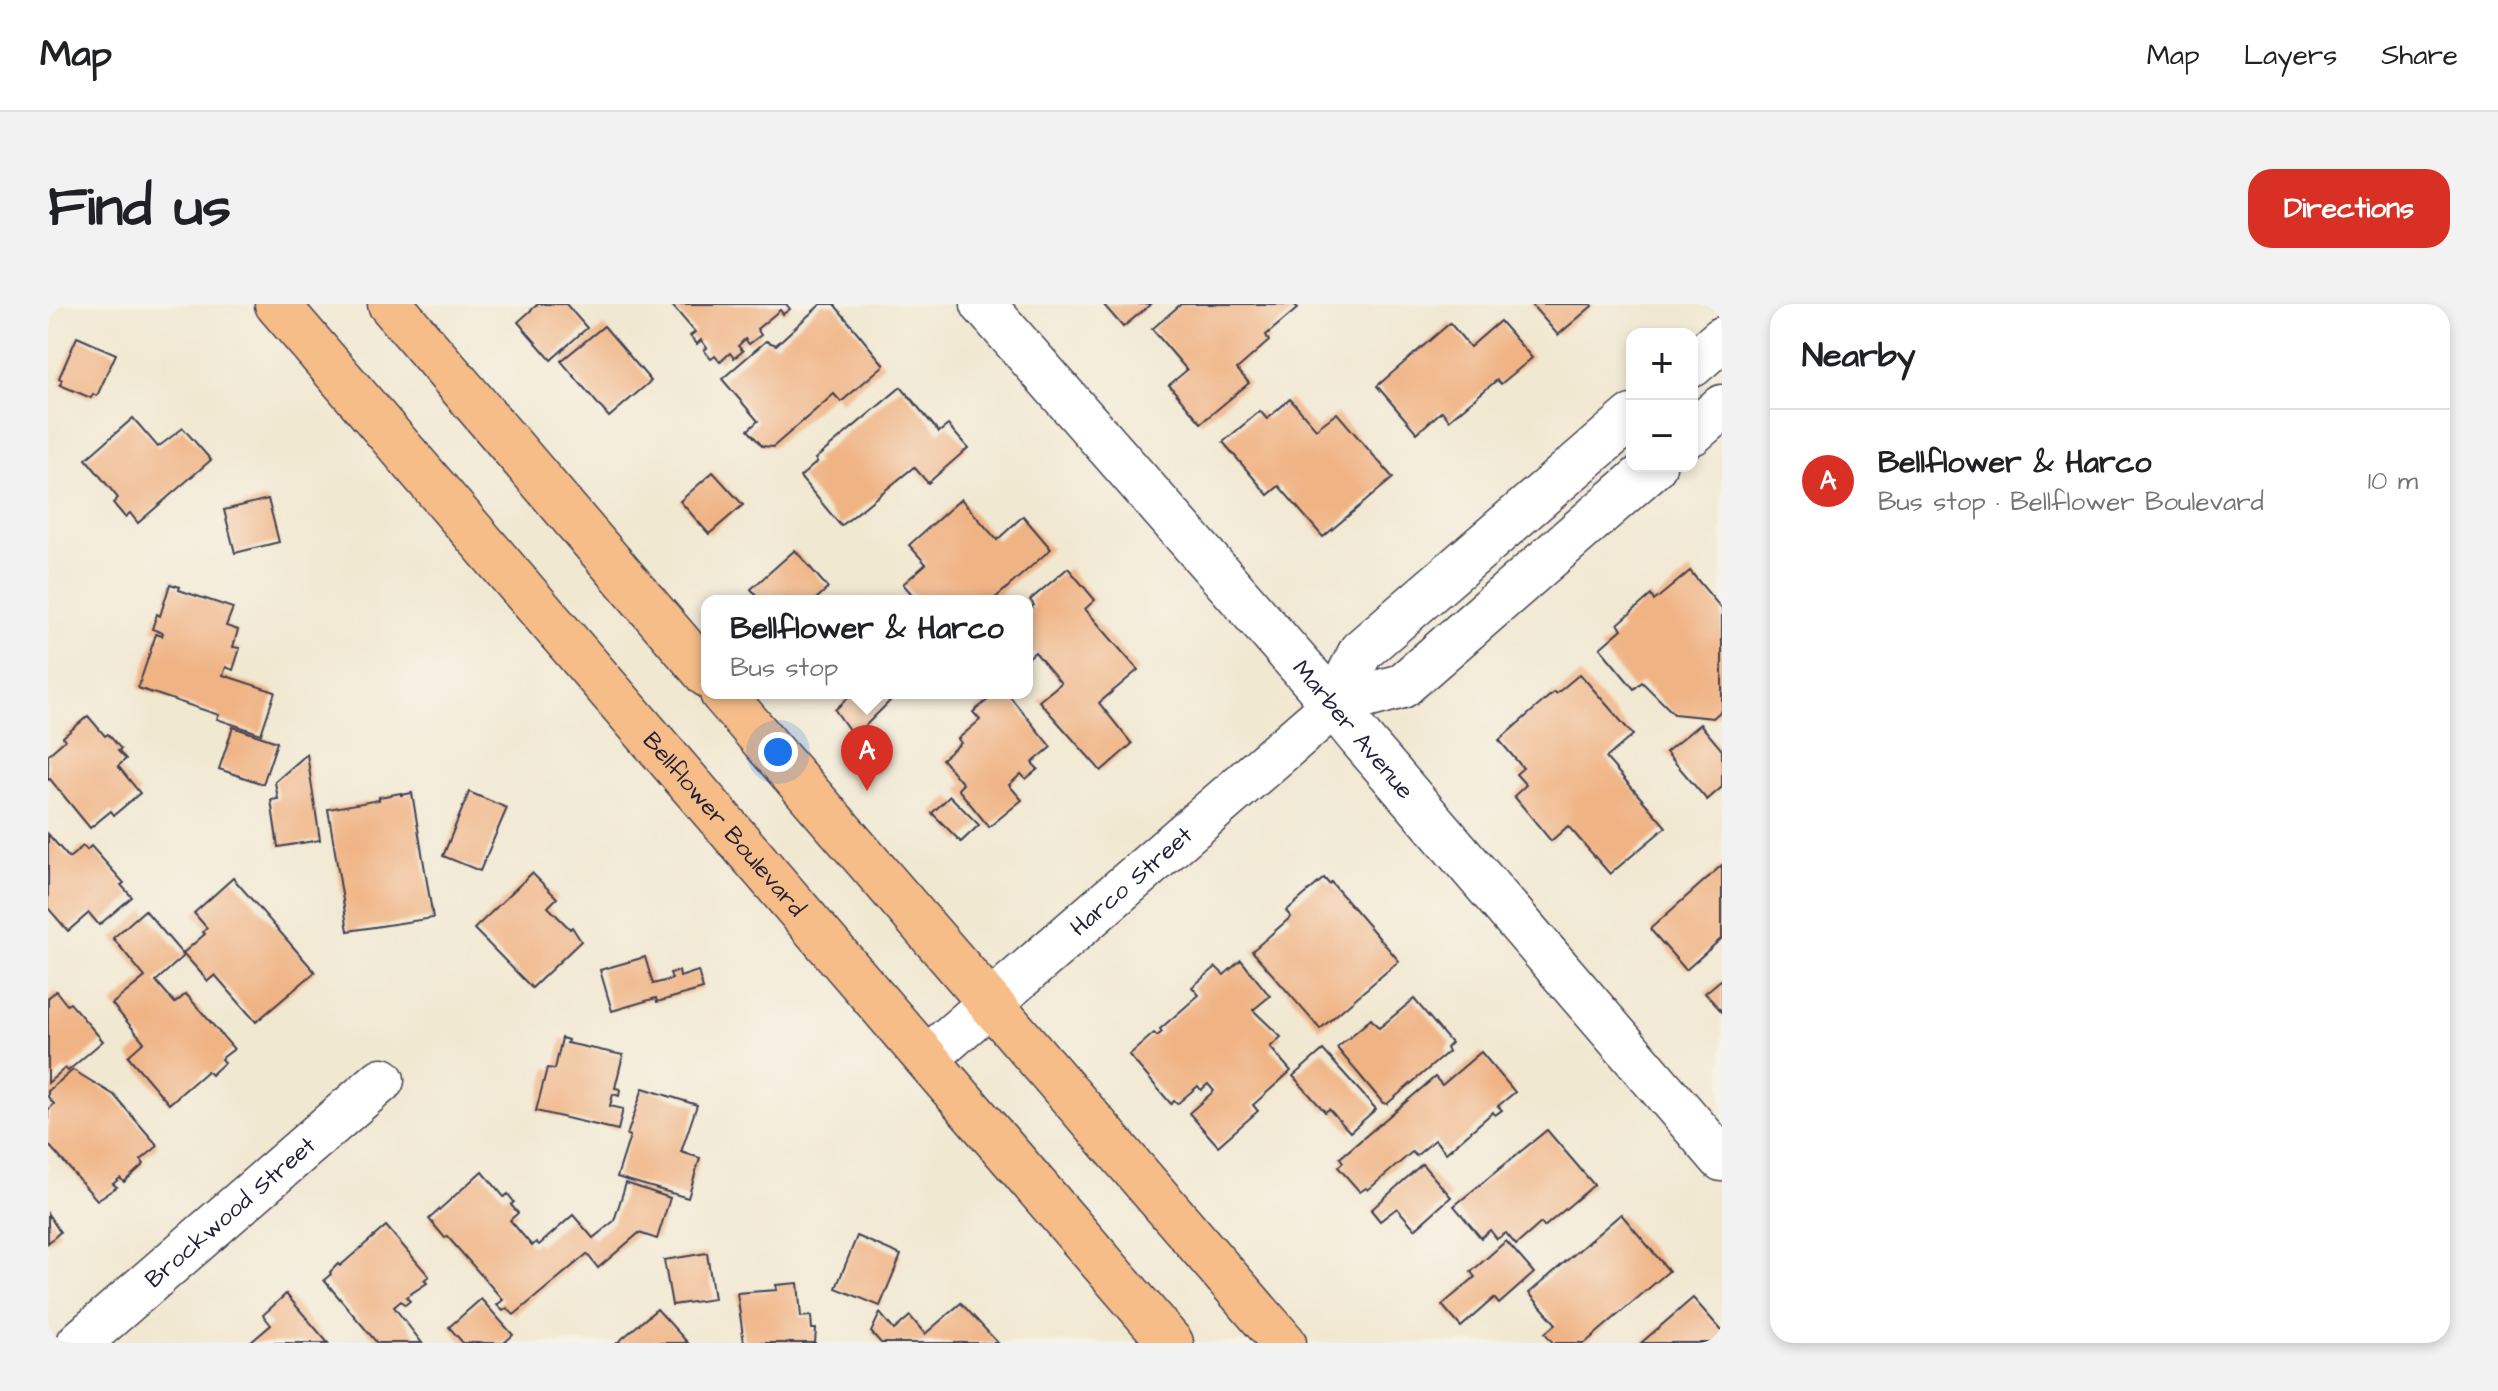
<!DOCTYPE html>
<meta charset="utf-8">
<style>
body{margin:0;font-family:"Architects Daughter",sans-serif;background:#f2f2f2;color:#202124}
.controls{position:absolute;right:24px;top:24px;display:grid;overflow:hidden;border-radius:16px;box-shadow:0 4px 12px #0003}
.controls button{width:72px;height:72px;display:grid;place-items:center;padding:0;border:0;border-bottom:2px solid #e0e0e0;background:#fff;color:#202124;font:40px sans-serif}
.you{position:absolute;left:730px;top:448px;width:28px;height:28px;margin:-20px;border:6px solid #fff;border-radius:50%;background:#1a73e8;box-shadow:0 0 0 12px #1a73e833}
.badge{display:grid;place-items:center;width:52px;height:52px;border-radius:50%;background:#d93025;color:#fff;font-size:26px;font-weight:700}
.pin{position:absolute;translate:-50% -66px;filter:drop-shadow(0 2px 4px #0008)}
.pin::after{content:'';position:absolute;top:42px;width:28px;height:24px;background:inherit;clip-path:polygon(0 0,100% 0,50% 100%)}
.popup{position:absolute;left:653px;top:291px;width:332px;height:104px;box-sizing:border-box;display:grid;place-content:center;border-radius:16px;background:#fff;filter:drop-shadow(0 2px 6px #0005);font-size:26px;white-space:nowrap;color:#757577}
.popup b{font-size:30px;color:#202124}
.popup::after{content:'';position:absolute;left:50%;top:100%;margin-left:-16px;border:16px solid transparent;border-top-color:#fff}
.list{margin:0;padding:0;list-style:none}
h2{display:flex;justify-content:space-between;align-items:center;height:104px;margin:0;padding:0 32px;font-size:34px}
h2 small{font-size:26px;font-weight:400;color:#757577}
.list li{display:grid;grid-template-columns:52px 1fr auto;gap:24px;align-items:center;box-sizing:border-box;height:144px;padding:0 32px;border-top:2px solid #e0e0e0}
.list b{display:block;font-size:30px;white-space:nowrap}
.list p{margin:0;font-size:26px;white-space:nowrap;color:#757577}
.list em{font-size:26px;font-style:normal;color:#757577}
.map{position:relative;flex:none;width:1674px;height:1039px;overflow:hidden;border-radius:24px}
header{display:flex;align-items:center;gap:48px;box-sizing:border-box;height:112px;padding:0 40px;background:#fff;border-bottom:2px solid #e0e0e0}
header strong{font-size:38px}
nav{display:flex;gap:44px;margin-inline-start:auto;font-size:28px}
.intro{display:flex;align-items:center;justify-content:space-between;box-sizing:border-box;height:192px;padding:0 48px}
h1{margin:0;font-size:56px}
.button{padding:20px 36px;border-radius:24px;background:#d93025;color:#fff;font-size:28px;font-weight:700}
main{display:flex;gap:48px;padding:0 48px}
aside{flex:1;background:#fff;border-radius:24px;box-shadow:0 4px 12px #0003}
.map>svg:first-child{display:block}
.building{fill:#f0b384}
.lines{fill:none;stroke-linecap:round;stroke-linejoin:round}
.minor-casing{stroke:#414052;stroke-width:47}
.major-casing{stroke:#414052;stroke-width:47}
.minor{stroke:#fff;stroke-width:44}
.major{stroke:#f7bd88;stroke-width:44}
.labels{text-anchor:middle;stroke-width:6;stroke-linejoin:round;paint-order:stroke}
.street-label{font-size:24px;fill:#22223b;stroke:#f7f3e8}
</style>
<header>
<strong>Map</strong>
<nav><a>Map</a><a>Layers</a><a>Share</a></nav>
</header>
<div class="intro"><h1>Find us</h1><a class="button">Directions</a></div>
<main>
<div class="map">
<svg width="1674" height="1039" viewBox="0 0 1674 1039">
<rect width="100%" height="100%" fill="#f7f3e8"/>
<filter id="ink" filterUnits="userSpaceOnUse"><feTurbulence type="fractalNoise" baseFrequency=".0125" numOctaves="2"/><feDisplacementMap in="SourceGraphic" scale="16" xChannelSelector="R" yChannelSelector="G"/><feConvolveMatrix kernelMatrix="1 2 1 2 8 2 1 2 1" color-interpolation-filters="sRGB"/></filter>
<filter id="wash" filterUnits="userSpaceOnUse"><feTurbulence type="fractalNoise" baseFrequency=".006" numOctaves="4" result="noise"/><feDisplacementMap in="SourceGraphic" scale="32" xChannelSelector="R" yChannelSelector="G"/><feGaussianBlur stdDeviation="1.8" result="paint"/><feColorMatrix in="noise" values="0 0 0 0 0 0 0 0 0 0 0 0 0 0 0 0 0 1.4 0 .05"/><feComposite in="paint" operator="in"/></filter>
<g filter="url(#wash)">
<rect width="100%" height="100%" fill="#f1e8d1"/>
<g id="blocks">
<g class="building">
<path d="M 490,0 L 518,0 L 539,24 L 503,56 L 470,18 Z"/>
<path d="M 623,0 L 738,0 L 742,5 L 735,10 L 732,6 L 709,25 L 713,31 L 701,40 L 697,35 L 690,42 L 695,47 L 686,54 L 682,49 L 672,58 L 667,52 L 663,55 L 656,46 L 659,44 L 653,36 L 649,40 L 642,32 L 647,28 Z"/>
<path d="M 773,0 L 786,0 L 836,61 L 793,98 L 786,90 L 725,143 L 714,142 L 700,126 L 710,117 L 674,75 L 718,37 L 728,41 Z"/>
<path d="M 1055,0 L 1103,0 L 1075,23 Z"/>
<path d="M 1133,0 L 1246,0 L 1250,4 L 1218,31 L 1221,37 L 1189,65 L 1201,79 L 1153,119 L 1121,81 L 1139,66 L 1104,25 Z"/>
<path d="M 1483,0 L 1543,0 L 1544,2 L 1510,31 Z"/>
<path d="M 1452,17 L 1484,54 L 1453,80 L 1449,76 L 1401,116 L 1394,107 L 1369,129 L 1329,82 L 1402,19 L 1422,43 Z"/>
<path d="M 556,22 L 603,77 L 561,113 L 513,57 Z"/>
<path d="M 29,33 L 68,50 L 49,92 L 45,90 L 43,94 L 12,81 L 14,76 L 11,74 Z"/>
<path d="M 853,83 L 891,128 L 900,121 L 920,144 L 880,179 L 866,163 L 793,222 L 752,173 L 769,158 L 767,155 Z"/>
<path d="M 1242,95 L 1268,125 L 1289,109 L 1345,174 L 1275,233 L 1231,182 L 1220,191 L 1175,138 L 1212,107 L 1219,115 Z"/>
<path d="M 85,114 L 110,143 L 135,124 L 163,156 L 90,219 L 82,209 L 77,213 L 65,199 L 70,194 L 38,155 Z"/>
<path d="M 665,168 L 695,201 L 661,230 L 632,197 Z"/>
<path d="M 220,195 L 231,238 L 187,249 L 176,206 Z"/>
<path d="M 913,195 L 949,236 L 975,212 L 1003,245 L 944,297 L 870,297 L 855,280 L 878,260 L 861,241 Z"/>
<path d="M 747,246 L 780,284 L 766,297 L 713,297 L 703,285 Z"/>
<path d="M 1020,264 L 1047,296 L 1037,305 L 1090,366 L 1051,399 L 1084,440 L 1053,467 L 991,397 L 1013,379 L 987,348 L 979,355 L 979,307 L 986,301 L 982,296 Z"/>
<path d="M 1642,267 L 1674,305 L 1674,406 L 1665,414 L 1626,410 L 1594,378 L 1586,385 L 1552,344 L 1574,325 L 1570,320 L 1603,291 L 1606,297 Z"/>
<path d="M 122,280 L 132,283 L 131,286 L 185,304 L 178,322 L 190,326 L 185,343 L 192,344 L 185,366 L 178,363 L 175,371 L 227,388 L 213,430 L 169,415 L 171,411 L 90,384 L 108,330 L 114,332 L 115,329 L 104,325 L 109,310 L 112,312 Z"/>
<path d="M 1532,370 L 1585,431 L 1558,454 L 1618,523 L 1562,570 L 1520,522 L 1503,537 L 1466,492 L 1478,481 L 1468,470 L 1475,464 L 1451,436 L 1506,388 L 1508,390 Z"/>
<path d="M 805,389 L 833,389 L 842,397 L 806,433 L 787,406 Z"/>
<path d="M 948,389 L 959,389 L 1003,443 L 984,459 L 990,465 L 978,475 L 973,470 L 961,481 L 974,496 L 941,523 L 910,485 L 915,480 L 894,455 L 913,439 L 910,435 L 932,416 L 925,408 Z"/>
<path d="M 40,412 L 57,432 L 60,430 L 73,445 L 70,447 L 78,455 L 70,462 L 92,489 L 66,511 L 63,507 L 42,524 L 2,475 L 0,476 L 0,451 L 17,436 L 15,433 Z"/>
<path d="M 1652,420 L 1674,446 L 1674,483 L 1659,496 L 1618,448 Z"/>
<path d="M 185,423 L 229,438 L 215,480 L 171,465 Z"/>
<path d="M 259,450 L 272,536 L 230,543 L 223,496 L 230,495 L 227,478 Z"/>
<path d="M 421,488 L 459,504 L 432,567 L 395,552 Z"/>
<path d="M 353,489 L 353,491 L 364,489 L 385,614 L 300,627 L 280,505 L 331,496 L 331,493 Z"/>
<path d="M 902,492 L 931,521 L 913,538 L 884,509 Z"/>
<path d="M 0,530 L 21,554 L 35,542 L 39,546 L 43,542 L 76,579 L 73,581 L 84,593 L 51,621 L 41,609 L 20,627 L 0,604 Z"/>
<path d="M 1674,561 L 1674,634 L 1638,666 L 1602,625 Z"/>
<path d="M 484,569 L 509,594 L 500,603 L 522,625 L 524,623 L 533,637 L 484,684 L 426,625 Z"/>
<path d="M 185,574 L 267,668 L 208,718 L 167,671 L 160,677 L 135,649 L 157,630 L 155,628 L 159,624 L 146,609 Z"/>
<path d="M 1276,574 L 1281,580 L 1283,578 L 1351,657 L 1272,725 L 1204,647 L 1243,613 L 1238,607 Z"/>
<path d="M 97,606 L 136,652 L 108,677 L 127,699 L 138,690 L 186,745 L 173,755 L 176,759 L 163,771 L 159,767 L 121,800 L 80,752 L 96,738 L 64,700 L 97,673 L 65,634 Z"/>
<path d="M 597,653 L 605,680 L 624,675 L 622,669 L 631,667 L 632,673 L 650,667 L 655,685 L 609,698 L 608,694 L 564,707 L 552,666 Z"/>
<path d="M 1193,656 L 1222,692 L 1205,706 L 1233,733 L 1222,743 L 1243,767 L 1205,801 L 1210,807 L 1170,842 L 1141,809 L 1166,787 L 1160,780 L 1153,786 L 1150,782 L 1129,800 L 1126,797 L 1123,800 L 1081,751 L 1106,729 L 1109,732 L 1114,728 L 1112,725 L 1151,691 L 1144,683 L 1168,663 L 1176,671 Z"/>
<path d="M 1674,675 L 1674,708 L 1657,689 Z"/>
<path d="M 8,687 L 19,701 L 22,699 L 55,737 L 20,767 L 17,764 L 0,779 L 0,694 Z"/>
<path d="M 1366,695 L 1403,739 L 1398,744 L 1400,748 L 1339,800 L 1335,799 L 1289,744 L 1323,715 L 1331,724 Z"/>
<path d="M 514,734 L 520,736 L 519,739 L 575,751 L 567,784 L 572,785 L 571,792 L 565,790 L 562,802 L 575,805 L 570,826 L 488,807 L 499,764 L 507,765 Z"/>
<path d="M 1275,746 L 1328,805 L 1302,828 L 1281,805 L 1277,808 L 1245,772 Z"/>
<path d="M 1433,748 L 1467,788 L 1450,802 L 1454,806 L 1447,811 L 1445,808 L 1398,849 L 1387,836 L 1368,852 L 1364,848 L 1320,886 L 1318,884 L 1312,888 L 1290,863 L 1295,858 L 1292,854 L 1387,773 L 1394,781 Z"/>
<path d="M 25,766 L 66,791 L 110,842 L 93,856 L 96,860 L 76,878 L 72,874 L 65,880 L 69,883 L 49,896 L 0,840 L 0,806 L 6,800 L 0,793 L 0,787 Z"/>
<path d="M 595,784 L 649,801 L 633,848 L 652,854 L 640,894 L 569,873 L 582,832 L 579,831 Z"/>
<path d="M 1499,826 L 1546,881 L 1496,923 L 1493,919 L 1468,941 L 1458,929 L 1449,935 L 1442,926 L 1433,934 L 1406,902 Z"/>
<path d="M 1374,860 L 1403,893 L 1367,925 L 1349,904 L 1332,917 L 1323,906 Z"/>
<path d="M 434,867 L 456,893 L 460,890 L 466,898 L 463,901 L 470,909 L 462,916 L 484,942 L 488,938 L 491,941 L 525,911 L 545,934 L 566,917 L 578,879 L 622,894 L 609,935 L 591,929 L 550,964 L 539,950 L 466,1011 L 459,1004 L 455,1007 L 449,1001 L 455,996 L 399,932 L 397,934 L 381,915 Z"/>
<path d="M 0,910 L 12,928 L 0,939 Z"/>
<path d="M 1573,910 L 1621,967 L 1537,1039 L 1505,1039 L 1497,1029 L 1508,1020 L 1481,989 Z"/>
<path d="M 338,922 L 381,972 L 376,976 L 379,979 L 358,993 L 362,997 L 357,1001 L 353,997 L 346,1003 L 374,1039 L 329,1039 L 276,976 L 283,970 L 282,968 L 290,960 L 292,962 Z"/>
<path d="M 809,932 L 853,951 L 832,1002 L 788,984 Z"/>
<path d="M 1458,937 L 1486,969 L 1451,1000 L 1446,994 L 1413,1023 L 1394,1001 L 1427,973 L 1423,968 Z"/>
<path d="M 659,949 L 666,995 L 624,1001 L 616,956 Z"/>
<path d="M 750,979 L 753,1013 L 763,1012 L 764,1025 L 768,1025 L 767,1039 L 696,1039 L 689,989 L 729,986 L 728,981 Z"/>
<path d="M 238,990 L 280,1039 L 202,1039 L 223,1021 L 215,1011 Z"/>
<path d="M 1645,994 L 1674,1027 L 1674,1039 L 1593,1039 Z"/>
<path d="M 433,995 L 465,1031 L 456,1039 L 415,1039 L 401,1023 Z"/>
<path d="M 913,999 L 950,1039 L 833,1039 L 823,1028 L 832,1009 L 846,1026 L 862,1012 L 877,1030 Z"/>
<path d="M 609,1005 L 640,1039 L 569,1039 Z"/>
</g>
</g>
</g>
<g filter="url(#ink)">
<use href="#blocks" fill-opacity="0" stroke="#414052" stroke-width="2"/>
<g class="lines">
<defs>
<g id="minor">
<path id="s1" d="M 935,0 L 1269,381 L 1313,435 L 1674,855"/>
<path d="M 1644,61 L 1674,35"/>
<path d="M 1644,129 L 1674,103"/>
<path d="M 1286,401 L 1354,382 L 1606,162"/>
<path id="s2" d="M 879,754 L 1286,401 L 1313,347 L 1584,113"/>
<path id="s3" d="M 31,1039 L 334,776"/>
</g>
<g id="major">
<path id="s4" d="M 229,0 L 1123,1039"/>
<path d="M 342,0 L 659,371"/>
<path d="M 674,389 L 1236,1039"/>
</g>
</defs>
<use href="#minor" class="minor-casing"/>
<use href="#major" class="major-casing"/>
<use href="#minor" class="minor"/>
<use href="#major" class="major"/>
</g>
</g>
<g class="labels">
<g class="street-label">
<text dy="8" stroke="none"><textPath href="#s1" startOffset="564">Marber Avenue</textPath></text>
<text dy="8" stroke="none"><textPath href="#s4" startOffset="686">Bellflower Boulevard</textPath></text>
<text dy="8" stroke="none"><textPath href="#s2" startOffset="270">Harco Street</textPath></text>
<text dy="8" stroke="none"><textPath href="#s3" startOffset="200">Brockwood Street</textPath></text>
</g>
</g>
</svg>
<div class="controls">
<button>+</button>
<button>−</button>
</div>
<div class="you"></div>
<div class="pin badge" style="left:819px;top:487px">A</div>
<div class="popup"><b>Bellflower &amp; Harco</b>Bus stop</div>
</div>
<aside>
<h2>Nearby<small></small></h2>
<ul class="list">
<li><span class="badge">A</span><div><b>Bellflower &amp; Harco</b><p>Bus stop · Bellflower Boulevard</p></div><em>10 m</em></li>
</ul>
</aside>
</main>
